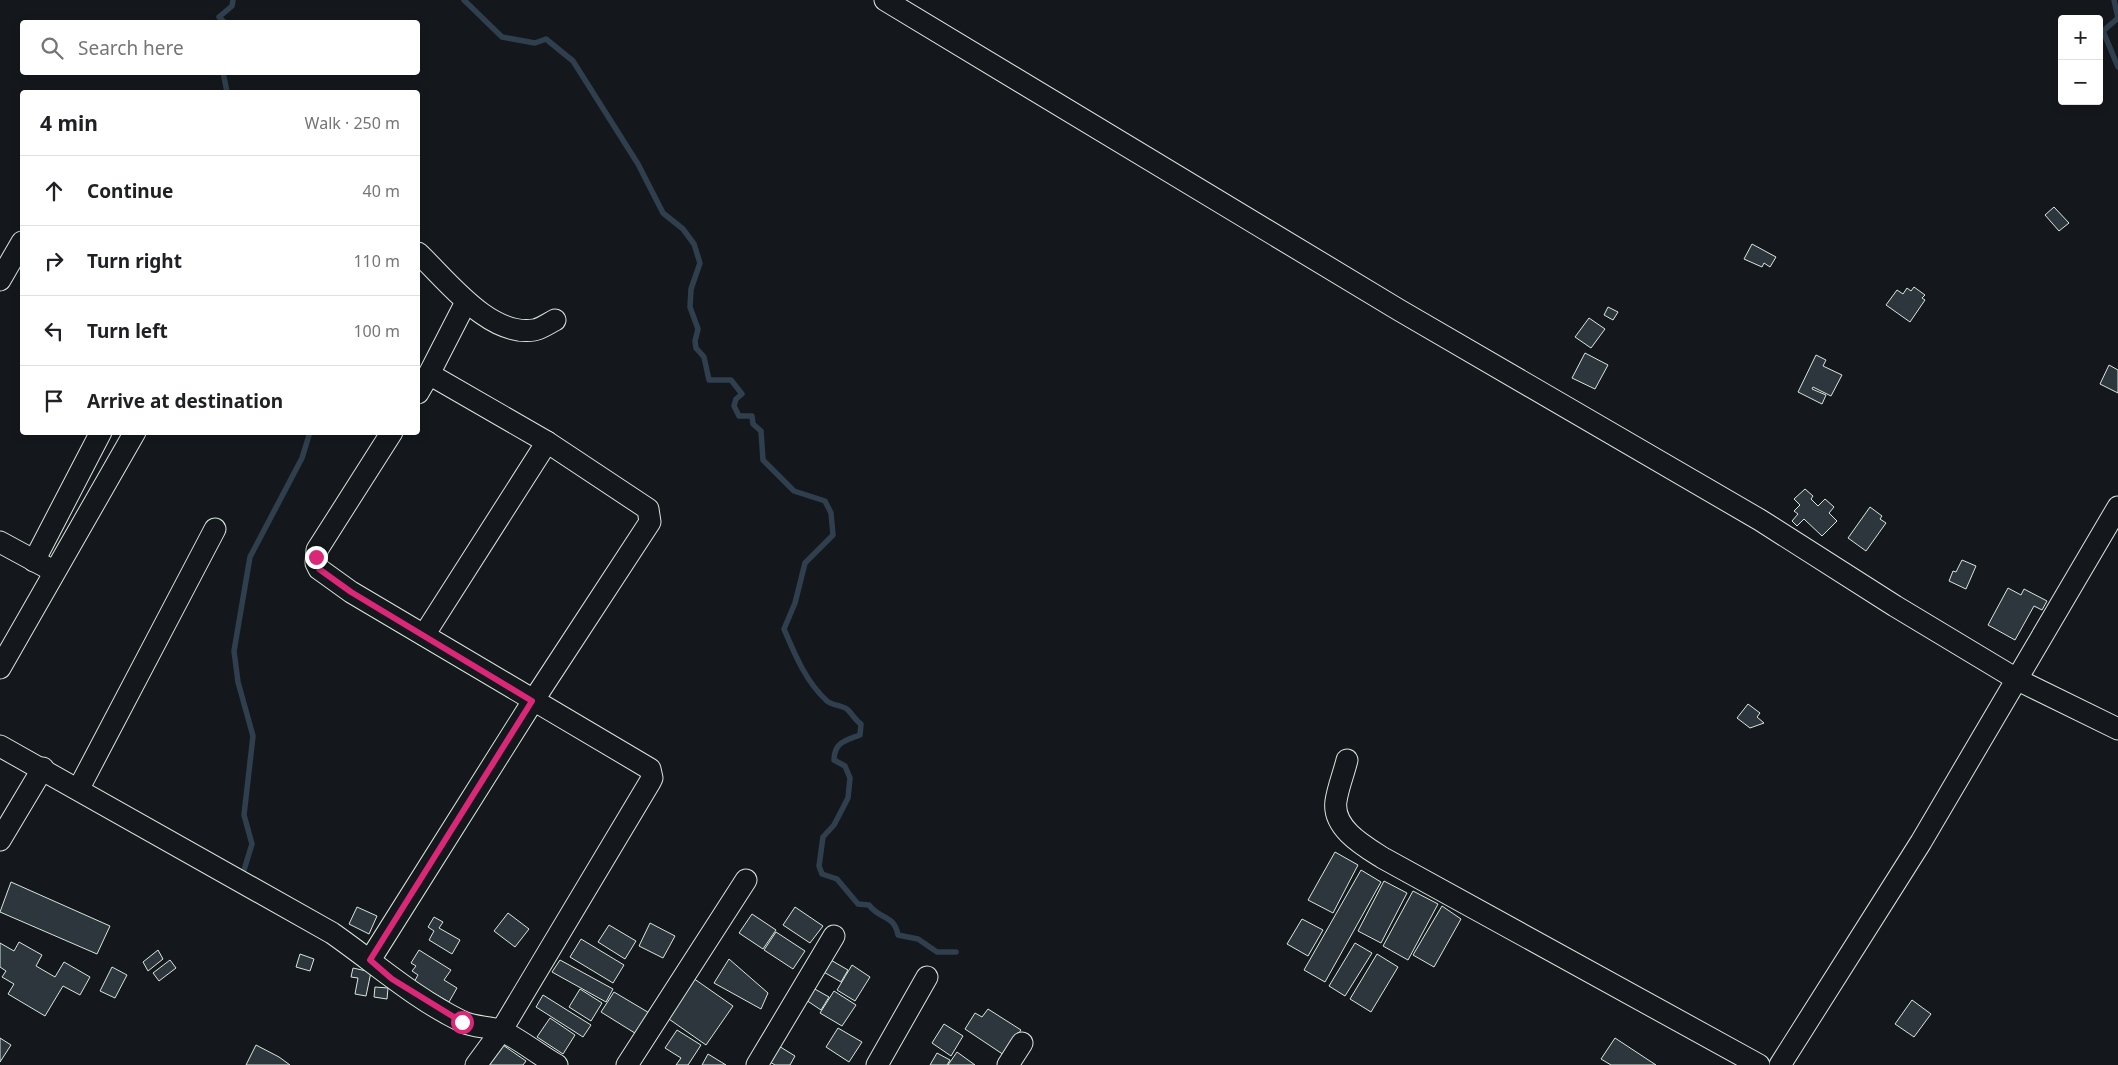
<!DOCTYPE html>
<meta charset="utf-8">
<style>
body{margin:0;font-family:"Noto Sans",sans-serif;background:#f6f6f6;color:#202124}
.controls{position:absolute;right:15px;top:15px;display:grid;overflow:hidden;border-radius:5px;box-shadow:0 2px 8px #0003}
.controls button{width:45px;height:45px;display:grid;place-items:center;padding:0;border:0;border-bottom:1px solid #e0e0e0;background:#fff;color:#202124;font:25px sans-serif}
.stop{position:absolute;width:15px;height:15px;margin:-11px;border:4px solid #db2777;border-radius:50%;background:#fff}
.stop.end{background:#db2777;border-color:#fff;box-shadow:0 1px 5px #0008}
.list{margin:0;padding:0;list-style:none}
h2{display:flex;justify-content:space-between;align-items:center;height:65px;margin:0;padding:0 20px;font-size:21px}
h2 small{font-size:16px;font-weight:400;color:#757577}
.list li{display:grid;grid-template-columns:32px 1fr auto;gap:15px;align-items:center;box-sizing:border-box;height:70px;padding:0 20px;border-top:1px solid #e0e0e0}
.list b{display:block;font-size:19px;white-space:nowrap}
.list em{font-size:16px;font-style:normal;color:#757577}
.icon{flex:none;width:28px;height:28px;fill:none;stroke:currentColor;stroke-width:2;stroke-linecap:round;stroke-linejoin:round}
.map{position:relative;flex:none;width:2118px;height:1065px;overflow:hidden}
.search{position:absolute;background:#fff;box-shadow:0 2px 8px #0003;left:20px;top:20px;width:400px;height:55px;display:flex;align-items:center;gap:12px;box-sizing:border-box;padding:0 18px;border-radius:5px;color:#757577;font-size:19px}
.panel{position:absolute;background:#fff;box-shadow:0 2px 8px #0003;left:20px;top:90px;width:400px;height:345px;border-radius:5px}
.map>svg:first-child{display:block}
.lines{fill:none;stroke-linecap:round;stroke-linejoin:round}
.stream{stroke:#2f3f4d;stroke-width:5.5}
.building{fill:#2c363c;stroke:#d8e6dc}
.minor-casing{stroke:#d8e6dc;stroke-width:23}
.minor{stroke:#14181c;stroke-width:21}
.route{stroke:#db2777;stroke-width:6}
</style>
<div class="map">
<svg width="2118" height="1065" viewBox="0 0 2118 1065">
<rect width="100%" height="100%" fill="#14181c"/>
<g class="lines">
<g class="stream">
<path d="M 464,0 L 502,37 L 535,43 L 546,39 L 573,61 L 638,164 L 663,213 L 683,229 L 694,244 L 700,263 L 691,289 L 690,307 L 698,329 L 695,341 L 696,348 L 704,357 L 709,380 L 731,380 L 742,394 L 736,399 L 734,406 L 739,416 L 752,416 L 753,424 L 761,431 L 763,460 L 794,491 L 825,501 L 831,513 L 833,535 L 805,563 L 795,603 L 784,629 C 795,655 806,682 827,701 C 833,706 843,705 848,710 C 853,715 855,720 861,724 L 860,735 C 845,740 834,743 834,760 L 845,766 L 850,778 L 848,798 L 834,825 L 823,837 L 819,866 L 822,874 L 837,879 L 858,904 L 869,905 C 880,920 894,914 898,935 L 918,939 L 937,952 L 956,952"/>
<path d="M 2114,0 L 2118,18 L 2103,31 L 2118,67"/>
<path d="M 224,22 L 219,17 L 232,6 L 233,0"/>
<path d="M 223,72 L 227,92"/>
<path d="M 244,870 L 252,844 L 244,815 L 253,736 L 238,682 L 234,651 L 250,557 L 302,458 L 310,432"/>
</g>
</g>
<g class="building">
<path d="M 2054,207 L 2069,223 L 2059,231 L 2045,215 Z"/>
<path d="M 1752,244 L 1776,257 L 1770,267 L 1764,263 L 1762,267 L 1744,259 Z"/>
<path d="M 1914,287 L 1925,295 L 1922,298 L 1925,300 L 1910,322 L 1886,305 L 1897,290 L 1903,294 L 1907,288 L 1911,291 Z"/>
<path d="M 1608,307 L 1618,312 L 1613,320 L 1604,315 Z"/>
<path d="M 1589,318 L 1605,329 L 1591,348 L 1575,337 Z"/>
<path d="M 1585,353 L 1608,365 L 1595,389 L 1572,378 Z"/>
<path d="M 1816,355 L 1826,360 L 1823,366 L 1842,375 L 1831,396 L 1813,387 L 1812,389 L 1826,395 L 1822,404 L 1798,392 Z"/>
<path d="M 2109,365 L 2118,370 L 2118,393 L 2100,384 Z"/>
<path d="M 1805,489 L 1813,496 L 1811,499 L 1818,506 L 1825,499 L 1834,507 L 1829,513 L 1837,521 L 1822,536 L 1804,519 L 1797,526 L 1792,521 L 1798,514 L 1794,511 L 1800,505 L 1794,499 Z"/>
<path d="M 1870,507 L 1882,516 L 1880,519 L 1886,523 L 1866,551 L 1848,538 Z"/>
<path d="M 1962,560 L 1976,566 L 1966,589 L 1949,581 L 1953,571 L 1956,572 Z"/>
<path d="M 2008,588 L 2021,595 L 2024,589 L 2047,601 L 2042,610 L 2034,606 L 2015,640 L 1988,625 Z"/>
<path d="M 1748,704 L 1760,713 L 1757,717 L 1764,723 L 1750,728 L 1737,718 Z"/>
<path d="M 1335,852 L 1358,865 L 1333,913 L 1308,900 Z"/>
<path d="M 1361,870 L 1381,882 L 1325,982 L 1304,970 Z"/>
<path d="M 1384,881 L 1407,893 L 1381,943 L 1358,931 Z"/>
<path d="M 11,882 L 110,926 L 97,954 L 0,912 Z"/>
<path d="M 1413,891 L 1438,904 L 1408,960 L 1383,946 Z"/>
<path d="M 1442,906 L 1461,919 L 1434,967 L 1413,955 Z"/>
<path d="M 357,907 L 377,916 L 369,934 L 349,924 Z"/>
<path d="M 795,907 L 823,926 L 810,943 L 783,925 Z"/>
<path d="M 508,913 L 529,929 L 515,947 L 494,931 Z"/>
<path d="M 752,914 L 776,930 L 763,949 L 739,933 Z"/>
<path d="M 434,917 L 443,922 L 439,928 L 460,940 L 452,954 L 429,940 L 434,931 L 428,927 Z"/>
<path d="M 1302,919 L 1323,930 L 1308,956 L 1287,944 Z"/>
<path d="M 650,923 L 675,936 L 663,958 L 639,946 Z"/>
<path d="M 609,925 L 636,941 L 625,959 L 598,942 Z"/>
<path d="M 776,932 L 805,951 L 793,969 L 764,950 Z"/>
<path d="M 581,939 L 624,965 L 613,983 L 570,957 Z"/>
<path d="M 19,942 L 42,955 L 36,966 L 55,977 L 64,962 L 90,977 L 80,995 L 63,986 L 45,1016 L 8,994 L 14,984 L 2,977 L 6,971 L 0,967 L 0,943 L 14,951 Z"/>
<path d="M 1355,943 L 1372,953 L 1345,996 L 1329,986 Z"/>
<path d="M 158,950 L 163,959 L 148,971 L 143,962 Z"/>
<path d="M 419,950 L 451,970 L 444,980 L 457,988 L 449,1002 L 414,982 L 418,975 L 412,971 L 416,966 L 411,963 Z"/>
<path d="M 300,954 L 314,959 L 310,971 L 296,967 Z"/>
<path d="M 1377,954 L 1398,967 L 1371,1012 L 1350,999 Z"/>
<path d="M 729,959 L 768,993 L 761,1009 L 714,983 Z"/>
<path d="M 829,959 L 848,970 L 841,982 L 822,971 Z"/>
<path d="M 170,960 L 176,968 L 159,981 L 153,973 Z"/>
<path d="M 560,960 L 613,989 L 606,1002 L 552,972 Z"/>
<path d="M 852,965 L 870,977 L 855,1001 L 837,990 Z"/>
<path d="M 112,967 L 127,975 L 115,998 L 100,991 Z"/>
<path d="M 353,968 L 371,972 L 366,996 L 355,994 L 358,978 L 351,977 Z"/>
<path d="M 693,978 L 733,1006 L 706,1045 L 666,1017 Z"/>
<path d="M 375,987 L 388,988 L 387,999 L 374,997 Z"/>
<path d="M 813,988 L 829,997 L 821,1010 L 806,1000 Z"/>
<path d="M 580,989 L 602,1003 L 591,1021 L 569,1007 Z"/>
<path d="M 834,991 L 856,1005 L 842,1026 L 820,1013 Z"/>
<path d="M 614,992 L 651,1014 L 638,1035 L 601,1012 Z"/>
<path d="M 543,995 L 591,1025 L 583,1037 L 536,1007 Z"/>
<path d="M 1912,1000 L 1931,1014 L 1914,1037 L 1895,1024 Z"/>
<path d="M 988,1009 L 1021,1030 L 1004,1055 L 965,1029 L 975,1013 L 982,1017 Z"/>
<path d="M 550,1018 L 575,1035 L 563,1054 L 537,1037 Z"/>
<path d="M 944,1024 L 963,1036 L 951,1056 L 932,1043 Z"/>
<path d="M 838,1028 L 862,1042 L 849,1062 L 826,1047 Z"/>
<path d="M 677,1030 L 701,1045 L 688,1065 L 676,1065 L 681,1058 L 665,1048 Z"/>
<path d="M 0,1038 L 11,1045 L 0,1062 Z"/>
<path d="M 1615,1038 L 1656,1065 L 1611,1065 L 1601,1059 Z"/>
<path d="M 500,1043 L 526,1061 L 523,1065 L 484,1065 Z"/>
<path d="M 774,1043 L 795,1056 L 790,1065 L 775,1065 L 765,1059 Z"/>
<path d="M 256,1045 L 279,1057 L 290,1065 L 246,1065 Z"/>
<path d="M 957,1052 L 975,1065 L 948,1065 Z"/>
<path d="M 937,1053 L 950,1060 L 947,1065 L 930,1065 Z"/>
<path d="M 708,1054 L 726,1065 L 702,1065 Z"/>
</g>
<g class="lines">
<defs>
<g id="minor">
<path d="M 885,0 L 1399,310 L 1760,520 L 1895,606 L 2018,680 L 2118,729"/>
<path d="M 418,253 C 447,280 489,337 534,330 C 541,329 549,323 555,320"/>
<path d="M 0,280 L 22,242"/>
<path d="M 429,374 L 466,302"/>
<path d="M 392,432 L 317,550 L 316,563 L 319,569 L 351,592 L 650,769 L 652,778 L 650,782 L 501,1031 L 476,1065"/>
<path d="M 0,542 L 46,567"/>
<path d="M 34,561 L 101,432"/>
<path d="M 424,635 L 547,442"/>
<path d="M 0,668 L 135,432"/>
<path d="M 0,746 L 332,933 C 375,963 414,998 461,1021 C 474,1028 489,1026 502,1031 C 521,1040 539,1055 557,1065"/>
<path d="M 1347,760 C 1344,773 1338,787 1336,801 C 1332,828 1364,846 1383,858 L 1759,1065"/>
<path d="M 79,788 L 215,529"/>
<path d="M 0,840 L 43,768"/>
<path d="M 370,960 L 533,701 L 650,522 L 648,509 L 547,442 L 429,374 L 418,393"/>
<path d="M 627,1065 L 746,880"/>
<path d="M 757,1065 L 834,936"/>
<path d="M 877,1065 L 927,977"/>
<path d="M 1008,1065 L 1022,1043"/>
<path d="M 1780,1065 L 1921,842 L 2118,507"/>
</g>
</defs>
<use href="#minor" class="minor-casing"/>
<use href="#minor" class="minor"/>
</g>
<g class="lines">
<path class="route" d="M 316,557 L 319,569 L 351,592 L 532,701 L 370,960 L 392,979 L 462,1022"/>
</g>
</svg>
<div class="controls">
<button>+</button>
<button>−</button>
</div>
<div class="stop" style="left:462px;top:1022px"></div>
<div class="stop end" style="left:316px;top:557px"></div>
<div class="search"><svg class="icon" aria-label="search" viewBox="0 0 24 24"><circle cx="10" cy="10" r="6"/><path d="M15 15l6 6"/></svg>Search here</div>
<section class="panel">
<h2>4 min<small>Walk · 250 m</small></h2>
<ul class="list">
<li><svg class="icon" aria-label="ahead" viewBox="0 0 24 24"><path d="M12 20V5M6 11l6-6 6 6"/></svg><div><b>Continue</b></div><em>40 m</em></li>
<li><svg class="icon" aria-label="right" viewBox="0 0 24 24"><path d="M7 20v-9h11M14 6l5 5-5 5"/></svg><div><b>Turn right</b></div><em>110 m</em></li>
<li><svg class="icon" aria-label="left" viewBox="0 0 24 24"><path d="M17 20v-9H6M10 6l-5 5 5 5"/></svg><div><b>Turn left</b></div><em>100 m</em></li>
<li><svg class="icon" aria-label="arrive" viewBox="0 0 24 24"><path d="M6 21V4h12l-3 4 3 4H6"/></svg><div><b>Arrive at destination</b></div></li>
</ul>
</section>
</div>
